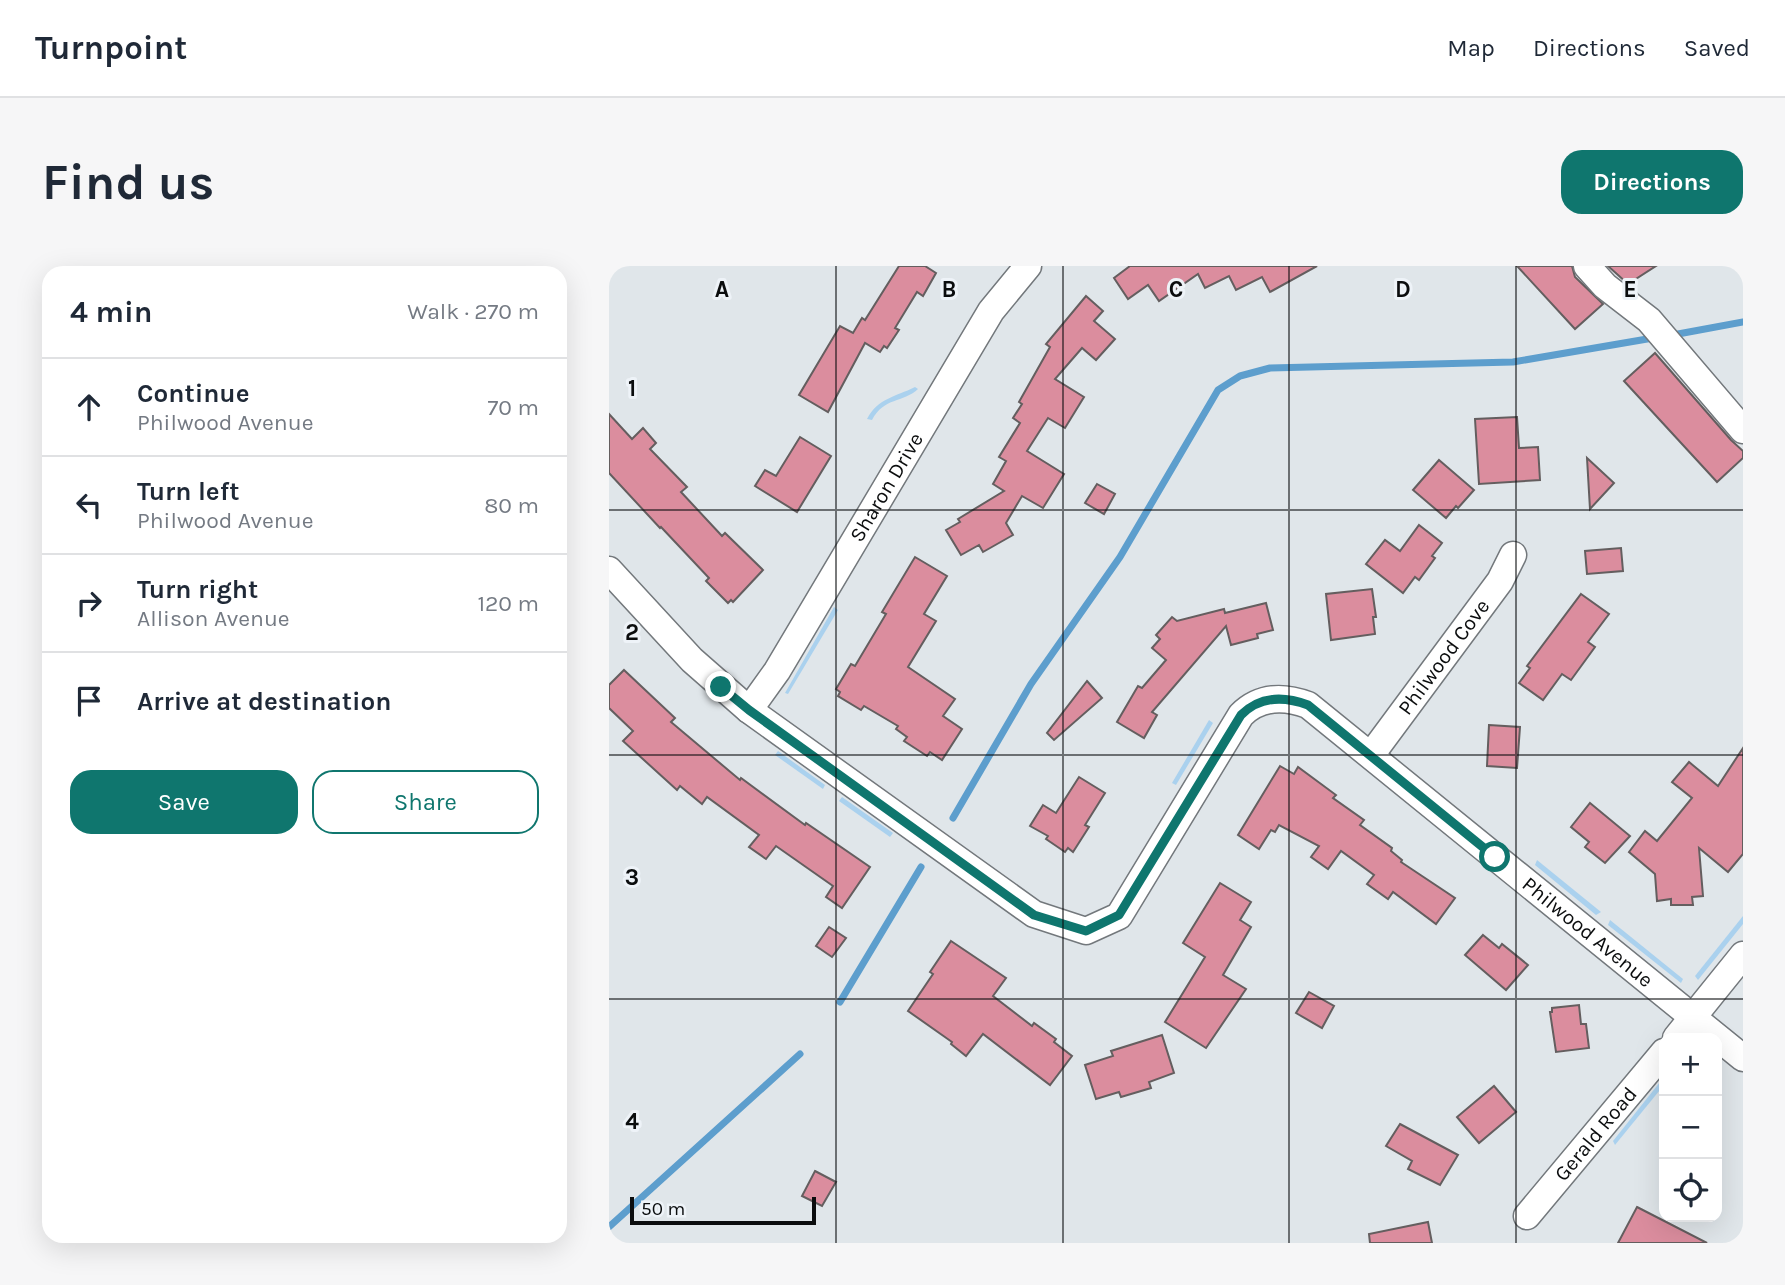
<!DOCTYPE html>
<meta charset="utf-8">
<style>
body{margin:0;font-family:Karla,sans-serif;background:#f6f6f7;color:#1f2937}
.controls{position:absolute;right:21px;bottom:21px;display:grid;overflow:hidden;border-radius:14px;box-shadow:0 7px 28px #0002}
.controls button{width:63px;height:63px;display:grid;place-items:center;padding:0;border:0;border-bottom:2px solid #e0e1e3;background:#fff;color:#1f2937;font:35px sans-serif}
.scale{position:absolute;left:21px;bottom:18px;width:186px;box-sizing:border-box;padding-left:7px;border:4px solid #0b0d0e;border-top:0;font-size:19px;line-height:24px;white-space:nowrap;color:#0b0d0e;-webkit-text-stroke:5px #eef3f8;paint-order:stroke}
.stop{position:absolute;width:21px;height:21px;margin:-16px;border:5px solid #0f766e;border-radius:50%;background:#fff}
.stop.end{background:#0f766e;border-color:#fff;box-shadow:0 2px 7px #0008}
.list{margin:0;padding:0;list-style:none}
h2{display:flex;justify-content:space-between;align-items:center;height:91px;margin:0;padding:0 28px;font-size:30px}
h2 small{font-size:23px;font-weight:400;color:#747a83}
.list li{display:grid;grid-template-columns:46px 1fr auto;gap:21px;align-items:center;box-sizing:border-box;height:98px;padding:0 28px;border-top:2px solid #e0e1e3}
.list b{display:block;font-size:26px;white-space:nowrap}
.list p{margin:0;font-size:23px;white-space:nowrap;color:#747a83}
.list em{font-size:23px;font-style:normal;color:#747a83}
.actions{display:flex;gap:14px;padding:21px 28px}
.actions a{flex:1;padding:16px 0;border:2px solid #0f766e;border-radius:21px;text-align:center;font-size:24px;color:#0f766e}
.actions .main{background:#0f766e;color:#fff}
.icon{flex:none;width:38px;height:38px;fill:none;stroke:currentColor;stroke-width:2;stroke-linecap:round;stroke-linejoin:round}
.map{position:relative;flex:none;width:1134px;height:977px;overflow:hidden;border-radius:21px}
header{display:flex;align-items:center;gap:42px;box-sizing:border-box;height:98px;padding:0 35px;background:#fff;border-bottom:2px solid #e0e1e3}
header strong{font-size:33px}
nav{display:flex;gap:38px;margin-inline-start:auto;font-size:24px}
.intro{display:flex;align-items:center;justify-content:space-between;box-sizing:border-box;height:168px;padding:0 42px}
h1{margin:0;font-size:49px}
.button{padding:18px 32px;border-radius:21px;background:#0f766e;color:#fff;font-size:24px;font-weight:700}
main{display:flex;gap:42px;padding:0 42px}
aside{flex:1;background:#fff;border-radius:21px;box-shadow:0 7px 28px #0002}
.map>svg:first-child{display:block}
.green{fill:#aad1ee}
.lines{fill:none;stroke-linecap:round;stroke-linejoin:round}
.stream{stroke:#5d9ecd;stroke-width:7}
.building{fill:#db8d9e;stroke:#645e5f;stroke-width:2}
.minor-casing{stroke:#73787c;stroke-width:29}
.minor{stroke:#fff;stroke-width:26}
.route{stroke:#0f766e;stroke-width:9}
.grid{fill:none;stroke:#0b0d0e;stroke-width:2;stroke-opacity:0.55}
.labels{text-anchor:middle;stroke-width:6;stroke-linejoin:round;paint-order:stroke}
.street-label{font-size:21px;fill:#0b0d0e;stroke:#eef3f8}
.grid-label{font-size:23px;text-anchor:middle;font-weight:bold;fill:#0b0d0e;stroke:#eef3f8;stroke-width:6;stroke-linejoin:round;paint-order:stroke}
</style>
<header>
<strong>Turnpoint</strong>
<nav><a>Map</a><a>Directions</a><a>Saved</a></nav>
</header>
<div class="intro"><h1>Find us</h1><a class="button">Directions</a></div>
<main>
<aside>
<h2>4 min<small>Walk · 270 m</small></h2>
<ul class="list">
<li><svg class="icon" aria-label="ahead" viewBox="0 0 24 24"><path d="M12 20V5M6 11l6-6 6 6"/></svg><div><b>Continue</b><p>Philwood Avenue</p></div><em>70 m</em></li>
<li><svg class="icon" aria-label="left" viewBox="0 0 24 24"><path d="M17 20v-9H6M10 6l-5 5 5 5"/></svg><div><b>Turn left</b><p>Philwood Avenue</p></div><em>80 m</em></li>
<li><svg class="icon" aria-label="right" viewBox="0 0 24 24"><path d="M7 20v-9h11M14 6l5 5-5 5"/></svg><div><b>Turn right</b><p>Allison Avenue</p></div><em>120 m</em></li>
<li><svg class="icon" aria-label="arrive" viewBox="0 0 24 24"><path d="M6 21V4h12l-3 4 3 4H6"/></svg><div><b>Arrive at destination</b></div></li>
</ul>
<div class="actions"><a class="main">Save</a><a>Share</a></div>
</aside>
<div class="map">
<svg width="1134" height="977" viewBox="0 0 1134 977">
<rect width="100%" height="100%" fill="#e0e6ea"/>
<g class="green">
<path d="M 306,121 L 309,123 C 294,137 275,131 263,154 L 258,153 C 269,132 286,131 306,121 Z"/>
<path d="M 225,341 L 229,344 L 179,428 L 176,427 Z"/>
<path d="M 600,454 L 604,457 L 567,519 L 563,517 Z"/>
<path d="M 169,485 L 216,519 L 214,523 L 166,489 Z"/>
<path d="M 233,531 L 284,567 L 281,571 L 230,535 Z"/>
<path d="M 928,594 L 992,646 L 987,649 L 926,599 Z"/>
<path d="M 1134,650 L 1134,658 L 1089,714 L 1086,710 Z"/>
<path d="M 1001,654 L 1074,713 L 1072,717 L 999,659 Z"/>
<path d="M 1055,811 L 1055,819 L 1006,879 L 1004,875 Z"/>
</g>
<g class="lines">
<g class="stream">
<path d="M 1069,68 L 1134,56"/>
<path d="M 344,552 L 422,418 L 511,291 L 609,124 L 631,110 L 661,102 L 904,96 L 1044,72"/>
<path d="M 231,736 L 312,601"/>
<path d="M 0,961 L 191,788"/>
</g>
</g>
<g class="building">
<path d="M 290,0 L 316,0 L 327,7 L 314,30 L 308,26 L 286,62 L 290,64 L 278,82 L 275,80 L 271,86 L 256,77 L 219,146 L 190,129 L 231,60 L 244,67 L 253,52 L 256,54 Z"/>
<path d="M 521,0 L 708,0 L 661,26 L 653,11 L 627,24 L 620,10 L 596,22 L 589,8 L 550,35 L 539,19 L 519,33 L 505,12 Z"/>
<path d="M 908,0 L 963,0 L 966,11 L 994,38 L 966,63 Z"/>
<path d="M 999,0 L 1047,0 L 1019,18 Z"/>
<path d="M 477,30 L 494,45 L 485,55 L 506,73 L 487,94 L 473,82 L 446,113 L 475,131 L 456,162 L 439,152 L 418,185 L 455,208 L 434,242 L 413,230 L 397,257 L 404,269 L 374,286 L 370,279 L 352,289 L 337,264 L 351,256 L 349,253 L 395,225 L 384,218 L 397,195 L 390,191 L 411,157 L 404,152 L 413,138 L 410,136 L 441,81 L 437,78 Z"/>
<path d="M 1046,87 L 1122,174 L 1134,185 L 1134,192 L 1108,216 L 1015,115 Z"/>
<path d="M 0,148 L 23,173 L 34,162 L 47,177 L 41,183 L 78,221 L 72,226 L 113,270 L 116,267 L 154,304 L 124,336 L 122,334 L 119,337 L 97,315 L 100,312 L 52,261 L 51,262 L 0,207 Z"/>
<path d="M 908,151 L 910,182 L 929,181 L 931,214 L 870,218 L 866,153 Z"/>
<path d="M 191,171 L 222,190 L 188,246 L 146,220 L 156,204 L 167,210 Z"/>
<path d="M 978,192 L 1005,217 L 981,243 Z"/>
<path d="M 830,194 L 865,224 L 849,242 L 847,240 L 837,252 L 804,224 Z"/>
<path d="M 488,218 L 506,228 L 495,248 L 476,237 Z"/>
<path d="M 810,259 L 833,277 L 823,290 L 826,292 L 810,314 L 806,311 L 794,327 L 757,298 L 776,274 L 791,285 Z"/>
<path d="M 1012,282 L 1014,305 L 978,308 L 976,285 Z"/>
<path d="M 306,291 L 338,310 L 315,348 L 327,355 L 299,401 L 346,433 L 334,450 L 353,463 L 333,494 L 321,486 L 318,490 L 295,475 L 298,471 L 287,463 L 289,460 L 255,440 L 252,444 L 229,430 L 231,426 L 227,423 L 242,398 L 246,400 L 277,348 L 273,346 Z"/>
<path d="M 763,323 L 767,351 L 764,351 L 766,368 L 722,374 L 717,328 Z"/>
<path d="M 972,328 L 1000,348 L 979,376 L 986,381 L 962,414 L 953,408 L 934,434 L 910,417 L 921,402 L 918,400 Z"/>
<path d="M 657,337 L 664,364 L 648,368 L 649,372 L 622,379 L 617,360 L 543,446 L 548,449 L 535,472 L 508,456 L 529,420 L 533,422 L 557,394 L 543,382 L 551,373 L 547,369 L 563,351 L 568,355 L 615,343 L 616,347 Z"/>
<path d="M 15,404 L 66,452 L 62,456 L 131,514 L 132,512 L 196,559 L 197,557 L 261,601 L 233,642 L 217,631 L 224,620 L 167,580 L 157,593 L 140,581 L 150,569 L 98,531 L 93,538 L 71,520 L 68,524 L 14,475 L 24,465 L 0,442 L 0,419 Z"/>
<path d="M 478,415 L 493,432 L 445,474 L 438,467 Z"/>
<path d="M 880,459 L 911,461 L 908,502 L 878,500 Z"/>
<path d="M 1134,482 L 1134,588 L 1119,606 L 1090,582 L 1094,630 L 1083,631 L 1084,639 L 1062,639 L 1062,633 L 1048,635 L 1046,608 L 1020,586 L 1036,565 L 1048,575 L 1083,532 L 1063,516 L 1080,496 L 1109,520 Z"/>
<path d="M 671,500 L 685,508 L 689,501 L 727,529 L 724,532 L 755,554 L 751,559 L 783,582 L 782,585 L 793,594 L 792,596 L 846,632 L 827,658 L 784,626 L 779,633 L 758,618 L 765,609 L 732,585 L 719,603 L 702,591 L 710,580 L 670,559 L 666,566 L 662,564 L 650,583 L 629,569 Z"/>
<path d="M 470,511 L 496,527 L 476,559 L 480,561 L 464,586 L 459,582 L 456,586 L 437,573 L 439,570 L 421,560 L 434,539 L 447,547 Z"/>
<path d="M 981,537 L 1021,570 L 996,597 L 976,581 L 980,576 L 962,561 Z"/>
<path d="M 611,617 L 642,636 L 631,654 L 642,661 L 614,709 L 637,723 L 597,782 L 556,756 L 596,691 L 574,677 Z"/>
<path d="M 220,661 L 237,672 L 223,691 L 207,680 Z"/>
<path d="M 874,669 L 890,682 L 893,678 L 919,699 L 897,724 L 856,689 Z"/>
<path d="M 342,675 L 397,712 L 384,730 L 423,760 L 425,757 L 447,773 L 445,776 L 463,790 L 441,819 L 374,768 L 357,790 L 342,778 L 343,776 L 299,745 L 324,708 L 321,706 Z"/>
<path d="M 700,726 L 725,740 L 713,762 L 687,747 Z"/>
<path d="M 970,739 L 972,758 L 977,758 L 980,782 L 947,786 L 941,746 L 943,746 L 943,742 Z"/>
<path d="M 553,769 L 565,807 L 540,816 L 542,822 L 512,831 L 510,826 L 487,833 L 476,799 L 504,790 L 502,785 Z"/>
<path d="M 885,820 L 907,846 L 870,877 L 848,851 Z"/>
<path d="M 791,858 L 849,889 L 831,919 L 799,903 L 803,895 L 777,880 Z"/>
<path d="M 206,905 L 227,916 L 213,940 L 193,930 Z"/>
<path d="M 1028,941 L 1098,977 L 1009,977 Z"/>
<path d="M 819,956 L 823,977 L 761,977 L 760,968 Z"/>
</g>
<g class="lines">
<defs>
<g id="minor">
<path d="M 978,0 L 996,20 L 1040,54 L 1134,164"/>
<path id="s1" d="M 0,304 L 83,394 L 140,444 L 425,648 L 477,665 L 510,650 L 632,449 C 651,430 675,430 699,439 L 1134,792"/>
<path id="s2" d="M 140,444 L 168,405 L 382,45 L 419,0"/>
<path id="s3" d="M 762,489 L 891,315 L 904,289"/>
<path d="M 1067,772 L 1134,689"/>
<path id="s4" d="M 918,950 L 1055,786"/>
</g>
</defs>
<use href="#minor" class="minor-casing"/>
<use href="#minor" class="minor"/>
</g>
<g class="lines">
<path class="route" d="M 112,421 L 140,444 L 425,649 L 477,665 L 510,649 L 632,449 C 651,430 675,430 699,439 L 886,591"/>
</g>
<path class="grid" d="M 227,0 L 227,977M 454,0 L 454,977M 680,0 L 680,977M 907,0 L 907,977M 0,244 L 1134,244M 0,489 L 1134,489M 0,733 L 1134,733"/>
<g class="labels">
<g class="street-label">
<text dy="7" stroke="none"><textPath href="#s2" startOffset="262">Sharon Drive</textPath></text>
<text dy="7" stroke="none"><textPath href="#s3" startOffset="122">Philwood Cove</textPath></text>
<text dy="7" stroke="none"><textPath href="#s1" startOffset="1307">Philwood Avenue</textPath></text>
<text dy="7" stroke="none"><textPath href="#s4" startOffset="107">Gerald Road</textPath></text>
</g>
</g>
<g class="grid-label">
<text x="113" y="31">A</text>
<text x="340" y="31">B</text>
<text x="567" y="31">C</text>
<text x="794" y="31">D</text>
<text x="1021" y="31">E</text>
<text x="23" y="130">1</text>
<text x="23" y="374">2</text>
<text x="23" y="619">3</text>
<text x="23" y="863">4</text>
</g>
</svg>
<div class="controls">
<button>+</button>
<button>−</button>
<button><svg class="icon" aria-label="locate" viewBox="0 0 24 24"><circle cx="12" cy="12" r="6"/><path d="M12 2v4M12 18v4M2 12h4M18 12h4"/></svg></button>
</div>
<div class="scale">50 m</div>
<div class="stop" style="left:886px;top:591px"></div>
<div class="stop end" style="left:112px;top:421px"></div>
</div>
</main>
